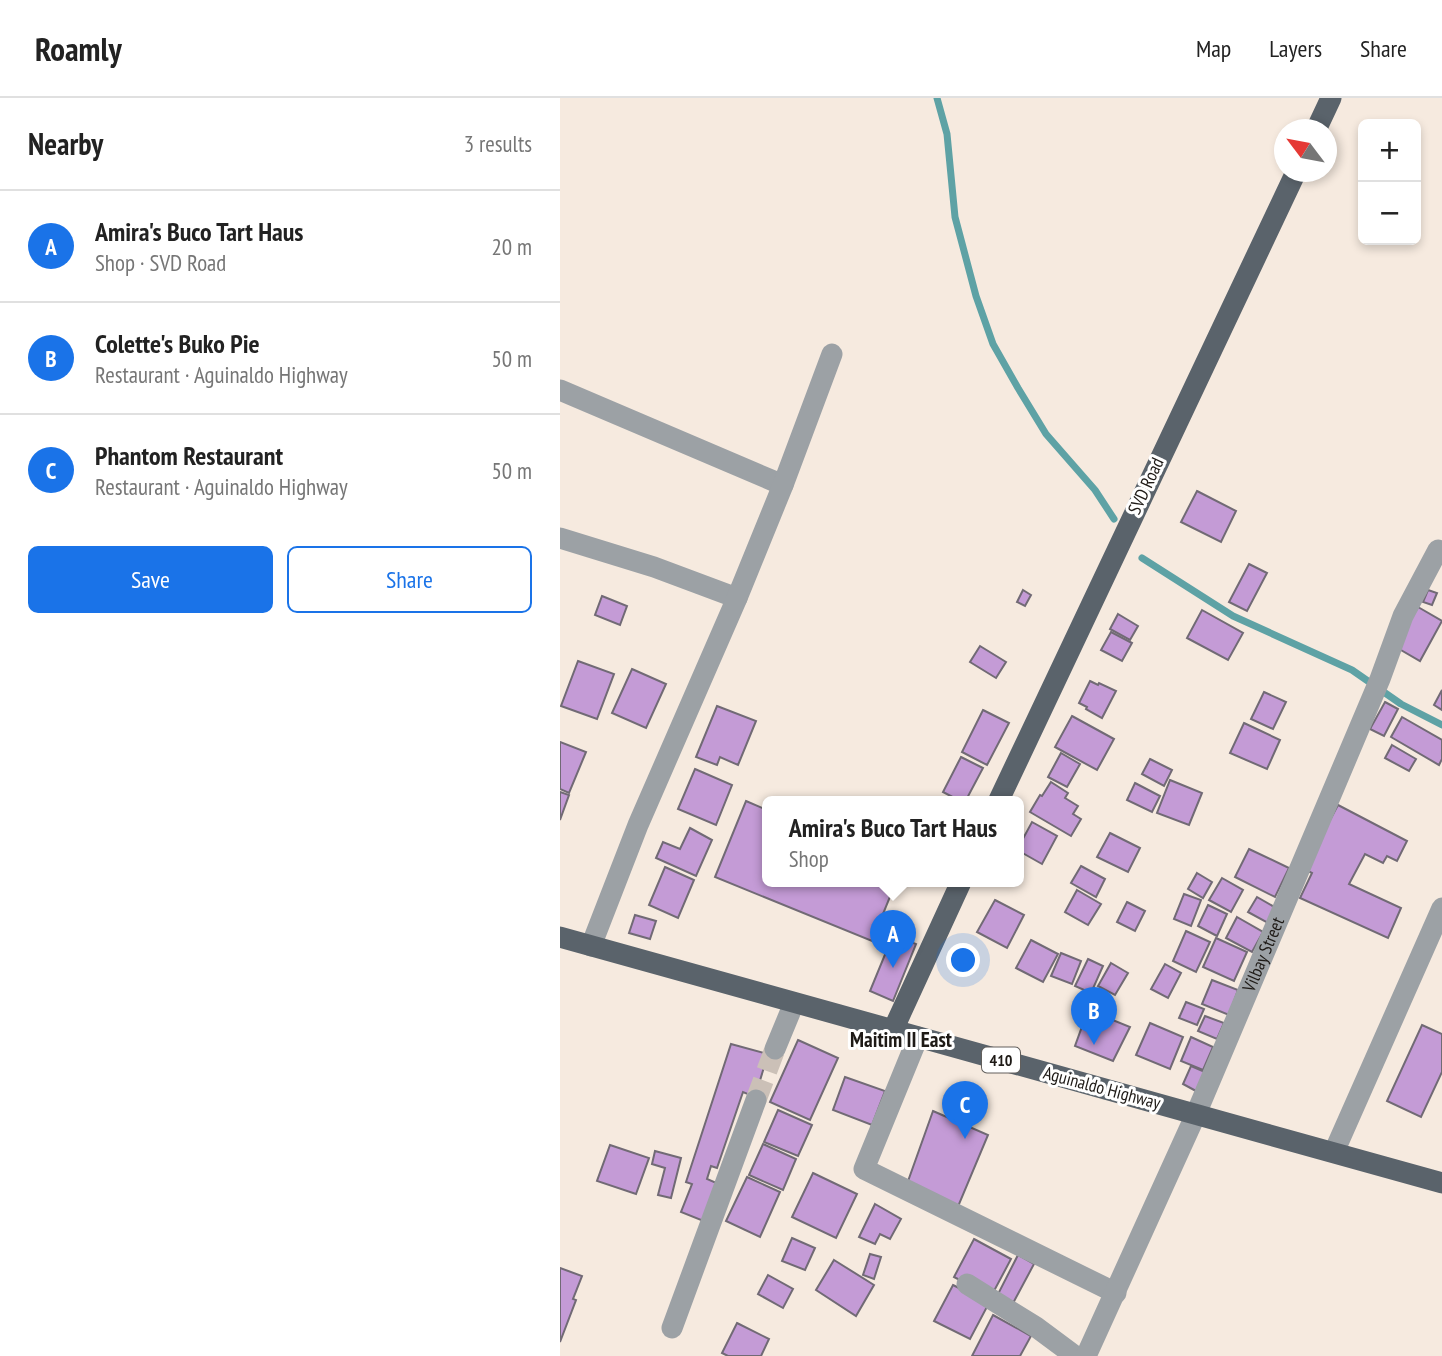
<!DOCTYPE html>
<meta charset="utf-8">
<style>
body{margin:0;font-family:"PT Sans Narrow",sans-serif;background:#f6f6f6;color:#222}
.controls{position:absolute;right:21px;top:21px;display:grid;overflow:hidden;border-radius:10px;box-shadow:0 4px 10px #0003}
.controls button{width:63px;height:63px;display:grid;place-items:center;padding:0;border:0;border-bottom:2px solid #e0e0e0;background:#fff;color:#222;font:35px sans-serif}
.compass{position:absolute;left:714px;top:21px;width:63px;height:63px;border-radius:50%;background:#fff;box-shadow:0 4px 10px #0003;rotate:302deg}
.you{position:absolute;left:404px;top:863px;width:24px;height:24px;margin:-18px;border:5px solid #fff;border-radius:50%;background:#1a73e8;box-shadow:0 0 0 10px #1a73e833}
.badge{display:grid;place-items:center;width:46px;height:46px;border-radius:50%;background:#1a73e8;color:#fff;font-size:23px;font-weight:700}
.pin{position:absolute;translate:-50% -58px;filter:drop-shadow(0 2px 4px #0008)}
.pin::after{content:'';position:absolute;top:37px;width:24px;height:21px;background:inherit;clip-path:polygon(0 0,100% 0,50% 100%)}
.popup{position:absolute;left:202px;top:698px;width:262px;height:91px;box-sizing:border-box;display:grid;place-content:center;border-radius:10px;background:#fff;filter:drop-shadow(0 2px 5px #0005);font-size:23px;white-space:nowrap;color:#767676}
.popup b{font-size:26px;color:#222}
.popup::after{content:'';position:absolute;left:50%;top:100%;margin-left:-14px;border:14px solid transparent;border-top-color:#fff}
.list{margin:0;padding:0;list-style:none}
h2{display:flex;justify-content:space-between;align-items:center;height:91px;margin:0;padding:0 28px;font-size:30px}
h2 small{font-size:23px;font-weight:400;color:#767676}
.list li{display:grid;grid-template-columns:46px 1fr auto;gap:21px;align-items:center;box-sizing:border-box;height:112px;padding:0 28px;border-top:2px solid #e0e0e0}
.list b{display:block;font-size:26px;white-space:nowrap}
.list p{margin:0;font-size:23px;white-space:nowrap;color:#767676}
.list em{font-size:23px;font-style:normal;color:#767676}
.actions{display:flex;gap:14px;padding:21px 28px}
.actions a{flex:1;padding:16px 0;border:2px solid #1a73e8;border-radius:10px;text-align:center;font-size:24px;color:#1a73e8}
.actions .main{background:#1a73e8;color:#fff}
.map{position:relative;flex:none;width:882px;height:1258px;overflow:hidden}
header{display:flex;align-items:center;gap:42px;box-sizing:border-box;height:98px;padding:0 35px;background:#fff;border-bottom:2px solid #e0e0e0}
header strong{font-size:33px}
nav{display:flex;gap:38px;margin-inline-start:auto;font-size:24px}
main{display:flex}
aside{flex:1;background:#fff}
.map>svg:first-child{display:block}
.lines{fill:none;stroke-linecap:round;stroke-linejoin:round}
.stream{stroke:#5ea2a5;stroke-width:7}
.building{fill:#c49bd6;stroke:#716a75;stroke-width:2}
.minor-tunnel{stroke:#cbc0b7;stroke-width:21;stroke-dasharray:21 10;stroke-linecap:butt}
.minor{stroke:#9ca1a5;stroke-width:21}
.major{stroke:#5a636b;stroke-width:21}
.labels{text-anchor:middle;stroke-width:6;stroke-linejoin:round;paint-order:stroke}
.shield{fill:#fff;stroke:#625f5c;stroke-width:2}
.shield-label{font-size:16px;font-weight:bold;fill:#1e1a16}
.street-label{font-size:18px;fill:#1e1a16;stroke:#fff}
.quarter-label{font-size:21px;font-weight:bold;fill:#1e1a16;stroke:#fff}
</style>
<header>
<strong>Roamly</strong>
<nav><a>Map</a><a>Layers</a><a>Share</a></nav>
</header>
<main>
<aside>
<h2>Nearby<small>3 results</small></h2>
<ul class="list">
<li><span class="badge">A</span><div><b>Amira's Buco Tart Haus</b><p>Shop · SVD Road</p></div><em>20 m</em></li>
<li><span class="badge">B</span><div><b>Colette's Buko Pie</b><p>Restaurant · Aguinaldo Highway</p></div><em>50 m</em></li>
<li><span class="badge">C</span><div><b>Phantom Restaurant</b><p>Restaurant · Aguinaldo Highway</p></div><em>50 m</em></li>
</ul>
<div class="actions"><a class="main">Save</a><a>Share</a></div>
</aside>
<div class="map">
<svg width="882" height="1258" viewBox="0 0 882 1258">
<rect width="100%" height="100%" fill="#f6eadf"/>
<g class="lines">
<g class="stream">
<path d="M 377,0 L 387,36 L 395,119 L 416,198 L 433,246 L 458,290 L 486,336 L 535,392 L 554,421"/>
<path d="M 582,460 L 673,518 L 792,572 L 841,606 L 882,627"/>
</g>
</g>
<g class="building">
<path d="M 637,393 L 676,413 L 661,444 L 621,424 Z"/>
<path d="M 689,466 L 707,475 L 687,513 L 669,504 Z"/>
<path d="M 463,492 L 471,497 L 465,508 L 457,504 Z"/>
<path d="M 868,492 L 877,495 L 872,507 L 863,504 Z"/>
<path d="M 42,498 L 67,508 L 60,527 L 35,517 Z"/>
<path d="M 858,509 L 882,523 L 860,563 L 834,548 Z"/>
<path d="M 642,512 L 683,535 L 668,562 L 627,540 Z"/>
<path d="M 558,516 L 578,528 L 570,542 L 550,531 Z"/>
<path d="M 551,534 L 572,545 L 562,563 L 541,552 Z"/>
<path d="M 420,548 L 446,564 L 436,580 L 410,564 Z"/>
<path d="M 18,563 L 54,576 L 37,621 L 1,608 Z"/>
<path d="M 72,571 L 106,586 L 86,630 L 52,615 Z"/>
<path d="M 530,583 L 538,587 L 539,585 L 556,593 L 542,620 L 526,611 L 527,609 L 519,605 Z"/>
<path d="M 882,592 L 882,612 L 874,607 Z"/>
<path d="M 704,594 L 726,604 L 713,631 L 691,621 Z"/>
<path d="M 825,604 L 838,611 L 824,638 L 810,631 Z"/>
<path d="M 157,608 L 196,623 L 178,667 L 160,659 L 157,667 L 136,659 Z"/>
<path d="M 423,612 L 449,625 L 427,667 L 402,654 Z"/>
<path d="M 512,618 L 554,641 L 537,672 L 495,649 Z"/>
<path d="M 842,619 L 882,642 L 882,661 L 879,667 L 831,639 Z"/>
<path d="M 684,625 L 720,642 L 707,671 L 670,655 Z"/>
<path d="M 0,644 L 26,654 L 9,695 L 0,691 Z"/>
<path d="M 832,647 L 856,661 L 849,673 L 825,660 Z"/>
<path d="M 501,655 L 520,666 L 507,689 L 488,679 Z"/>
<path d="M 401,659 L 423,670 L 405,704 L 402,704 L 383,694 Z"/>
<path d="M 590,661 L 612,672 L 604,688 L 582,676 Z"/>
<path d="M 135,671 L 172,687 L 156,727 L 118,711 Z"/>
<path d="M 610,682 L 642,695 L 629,727 L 597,715 Z"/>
<path d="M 491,684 L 508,695 L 505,700 L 518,708 L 513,716 L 521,721 L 511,738 L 470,714 L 480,697 L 482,698 Z"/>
<path d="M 575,685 L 600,698 L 592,714 L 567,702 Z"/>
<path d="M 0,694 L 9,697 L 0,722 Z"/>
<path d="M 186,703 L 207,712 L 207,784 L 336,784 L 312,843 L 155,779 Z"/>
<path d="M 778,707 L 847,743 L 837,763 L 827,758 L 823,765 L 805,756 L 789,786 L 841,810 L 828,840 L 740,800 L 752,775 L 744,771 Z"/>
<path d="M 472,724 L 497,738 L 482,766 L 459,753 L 459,748 Z"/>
<path d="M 130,730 L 152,742 L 136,778 L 96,760 L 103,744 L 120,751 Z"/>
<path d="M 550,735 L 580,750 L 568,774 L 537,759 Z"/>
<path d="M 689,751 L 729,770 L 715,799 L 675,779 Z"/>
<path d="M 521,768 L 545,781 L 536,799 L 511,785 Z"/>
<path d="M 105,769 L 134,782 L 118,820 L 89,807 Z"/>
<path d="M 637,775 L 652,784 L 643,800 L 628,791 Z"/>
<path d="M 662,780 L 683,792 L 671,814 L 649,802 Z"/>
<path d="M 517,792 L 541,806 L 528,827 L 505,814 Z"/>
<path d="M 624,796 L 641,802 L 631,828 L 614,821 Z"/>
<path d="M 697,799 L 716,810 L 708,825 L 688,814 Z"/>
<path d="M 435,802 L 464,817 L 447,850 L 417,834 Z"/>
<path d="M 567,804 L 585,813 L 575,833 L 557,824 Z"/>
<path d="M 648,807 L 667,816 L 657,838 L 638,828 Z"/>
<path d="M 75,817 L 96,823 L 90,841 L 69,835 Z"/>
<path d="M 677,819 L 703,834 L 692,854 L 666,840 Z"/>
<path d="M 626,833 L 650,844 L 636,874 L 613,863 Z"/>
<path d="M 333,837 L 356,846 L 333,903 L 310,893 Z"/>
<path d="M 656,840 L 687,854 L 674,883 L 643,869 Z"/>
<path d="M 471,842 L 498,856 L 483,884 L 456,870 Z"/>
<path d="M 501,855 L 521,863 L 512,886 L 491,878 Z"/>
<path d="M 528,861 L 543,868 L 531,895 L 515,888 Z"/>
<path d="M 551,865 L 568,875 L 555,897 L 538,888 Z"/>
<path d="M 605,866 L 621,875 L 608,900 L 591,891 Z"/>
<path d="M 652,882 L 678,892 L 669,917 L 642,906 Z"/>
<path d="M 626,904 L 644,911 L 637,927 L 619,920 Z"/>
<path d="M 528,912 L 570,929 L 553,963 L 515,948 Z"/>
<path d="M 645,918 L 664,925 L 657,941 L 638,933 Z"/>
<path d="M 590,925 L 623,939 L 610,971 L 576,957 Z"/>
<path d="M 862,927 L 882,936 L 882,974 L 861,1019 L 827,1003 Z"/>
<path d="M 631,939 L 653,949 L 643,972 L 621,963 Z"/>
<path d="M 238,942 L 278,960 L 250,1022 L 210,1004 Z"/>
<path d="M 171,946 L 208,956 L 195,999 L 183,994 L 157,1070 L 151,1068 L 147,1081 L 161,1087 L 146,1124 L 121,1114 L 132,1086 L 126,1084 Z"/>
<path d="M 631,968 L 645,974 L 636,993 L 623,986 Z"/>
<path d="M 285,979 L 325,993 L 312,1027 L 273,1012 Z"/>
<path d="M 218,1012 L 252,1027 L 238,1058 L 204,1044 Z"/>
<path d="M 373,1013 L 428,1037 L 397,1111 L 347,1086 Z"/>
<path d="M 203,1046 L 236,1061 L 223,1092 L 189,1077 Z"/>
<path d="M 50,1047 L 89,1060 L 76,1096 L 37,1083 Z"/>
<path d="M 95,1053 L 121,1060 L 111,1100 L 98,1097 L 105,1070 L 92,1066 Z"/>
<path d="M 253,1075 L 297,1096 L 276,1140 L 232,1119 Z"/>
<path d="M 187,1079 L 220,1094 L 200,1139 L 166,1123 Z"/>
<path d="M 315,1106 L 341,1121 L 330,1141 L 320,1136 L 315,1146 L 299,1139 Z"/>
<path d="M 232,1140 L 255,1150 L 245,1172 L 222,1163 Z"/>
<path d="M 414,1141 L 451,1161 L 434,1193 L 413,1189 L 394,1179 Z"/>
<path d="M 310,1156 L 321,1159 L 314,1181 L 303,1177 Z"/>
<path d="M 458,1157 L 474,1166 L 452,1207 L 437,1198 Z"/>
<path d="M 274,1162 L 314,1187 L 296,1218 L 256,1192 Z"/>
<path d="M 0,1170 L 22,1178 L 13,1201 L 16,1202 L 0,1244 Z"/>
<path d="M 208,1177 L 233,1191 L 223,1210 L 198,1196 Z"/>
<path d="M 393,1187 L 429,1205 L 410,1241 L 374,1223 Z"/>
<path d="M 433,1217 L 471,1238 L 460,1258 L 412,1258 Z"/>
<path d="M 177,1225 L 209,1241 L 201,1258 L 168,1258 L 162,1255 Z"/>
</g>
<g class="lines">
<path class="minor-tunnel" d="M 196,1002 L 215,951"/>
<g class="minor">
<path d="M 0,292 L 223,387"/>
<path d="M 0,440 L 94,469 L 177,500"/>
<path d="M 31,848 L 78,727 L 177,500 L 223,387 L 272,256"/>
<path d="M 358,939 L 304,1071 L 556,1195"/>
<path d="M 215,951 L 234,905"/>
<path d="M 774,1054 L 882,810"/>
<path d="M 407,1186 L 476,1229 L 515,1258"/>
<path d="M 112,1230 L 196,1002"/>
<path id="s1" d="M 526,1258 L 636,1016 L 820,581 L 843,518 L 878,452"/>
</g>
<g class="major">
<path d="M 756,32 L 771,0"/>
<path d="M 438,704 L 736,74"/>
<path d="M 0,839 L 882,1085"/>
<path d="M 333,932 L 401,784"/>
</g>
</g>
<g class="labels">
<rect class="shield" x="422" y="949.5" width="38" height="25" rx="5"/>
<g class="shield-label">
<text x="441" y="968">410</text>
</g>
<g class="street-label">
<text transform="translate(586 388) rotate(-65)" y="6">SVD Road</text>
<text dy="6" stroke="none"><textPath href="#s1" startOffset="439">Vilbay Street</textPath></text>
<text transform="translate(542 990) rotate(15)" y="6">Aguinaldo Highway</text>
</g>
<g class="quarter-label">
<text x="341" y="949">Maitim II East</text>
</g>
</g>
</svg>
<div class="controls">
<button>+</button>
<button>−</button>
</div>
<svg class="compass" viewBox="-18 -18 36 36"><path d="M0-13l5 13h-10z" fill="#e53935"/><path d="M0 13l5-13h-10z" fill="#767676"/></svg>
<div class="you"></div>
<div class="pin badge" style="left:333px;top:870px">A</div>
<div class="popup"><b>Amira's Buco Tart Haus</b>Shop</div>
<div class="pin badge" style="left:534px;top:947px">B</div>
<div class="pin badge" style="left:405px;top:1041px">C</div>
</div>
</main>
